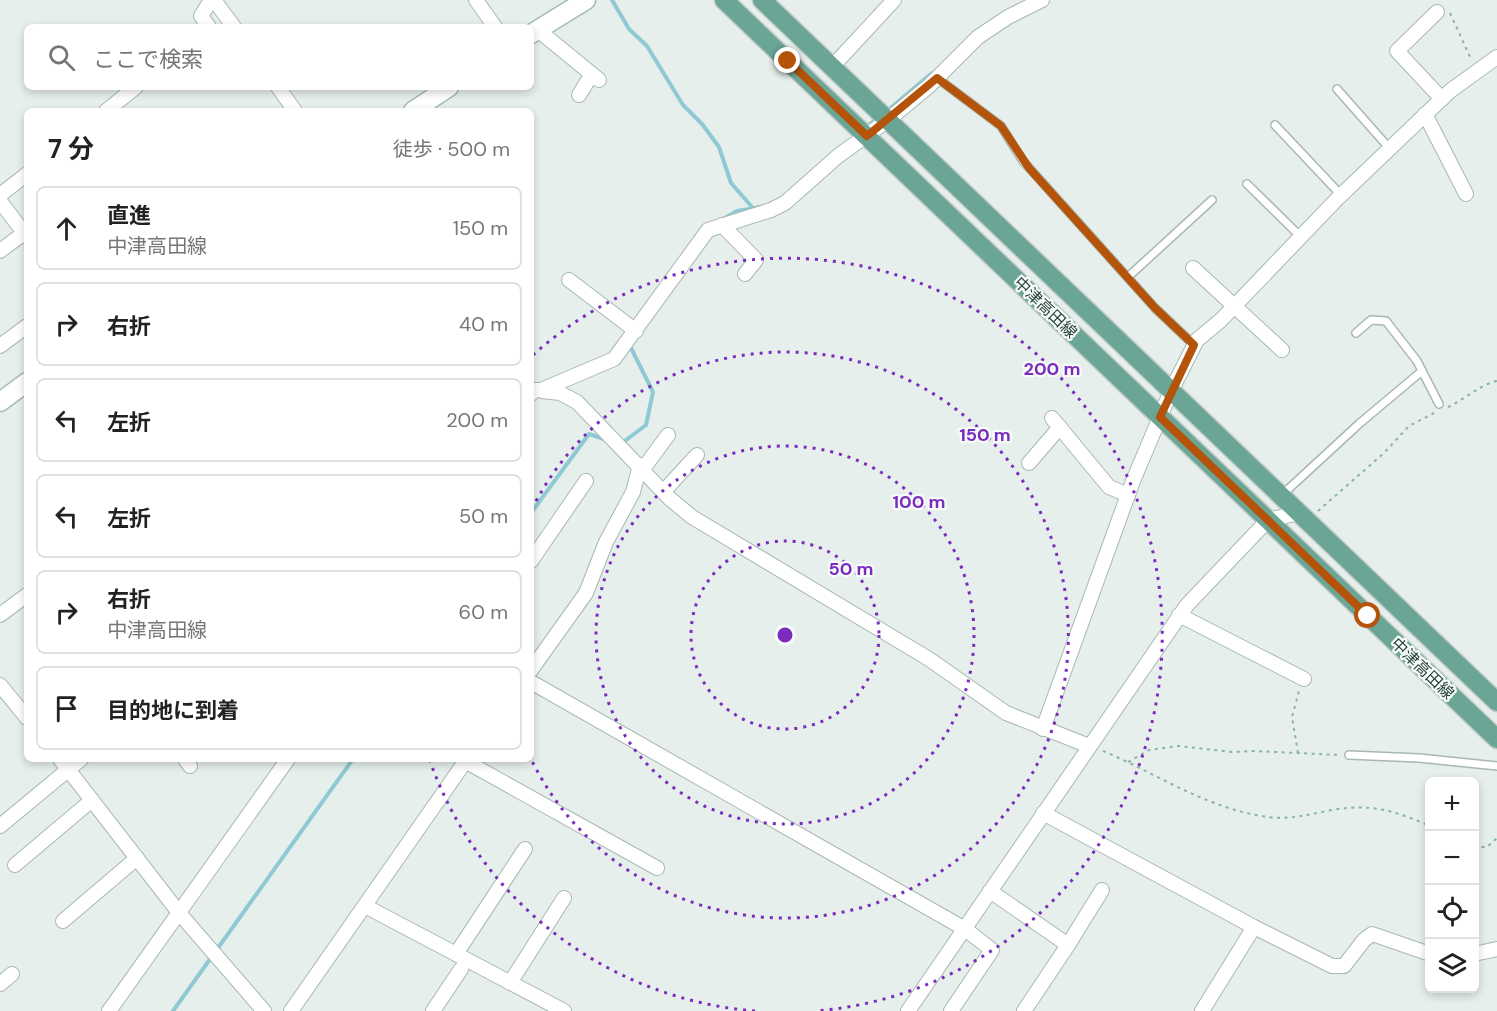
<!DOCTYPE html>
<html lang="ja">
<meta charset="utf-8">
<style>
body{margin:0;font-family:"DM Sans","Noto Sans JP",sans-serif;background:#f6f6f6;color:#222}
.controls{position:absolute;right:18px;bottom:18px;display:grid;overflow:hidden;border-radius:9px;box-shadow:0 3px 9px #0003}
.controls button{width:54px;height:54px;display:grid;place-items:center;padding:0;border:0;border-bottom:2px solid #e0e0e0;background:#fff;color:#222;font:30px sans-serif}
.stop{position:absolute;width:18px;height:18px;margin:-14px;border:4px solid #b45309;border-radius:50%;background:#fff}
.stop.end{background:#b45309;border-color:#fff;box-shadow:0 2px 6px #0008}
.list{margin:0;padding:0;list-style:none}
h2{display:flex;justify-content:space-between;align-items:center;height:78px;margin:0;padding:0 24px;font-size:26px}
h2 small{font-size:20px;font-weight:400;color:#767676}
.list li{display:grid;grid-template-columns:39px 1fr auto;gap:18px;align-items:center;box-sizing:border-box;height:84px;margin:0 12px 12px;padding:0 12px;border:2px solid #e0e0e0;border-radius:9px}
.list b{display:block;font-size:22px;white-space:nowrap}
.list p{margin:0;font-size:20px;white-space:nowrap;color:#767676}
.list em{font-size:20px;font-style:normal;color:#767676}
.icon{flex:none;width:33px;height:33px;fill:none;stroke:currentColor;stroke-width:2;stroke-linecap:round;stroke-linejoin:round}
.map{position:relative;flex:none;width:1497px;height:1011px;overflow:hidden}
.search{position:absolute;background:#fff;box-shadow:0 3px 9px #0003;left:24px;top:24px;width:510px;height:66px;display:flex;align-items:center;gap:15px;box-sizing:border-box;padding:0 21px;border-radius:9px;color:#767676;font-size:22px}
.panel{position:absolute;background:#fff;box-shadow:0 3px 9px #0003;left:24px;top:108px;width:510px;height:654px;border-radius:9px}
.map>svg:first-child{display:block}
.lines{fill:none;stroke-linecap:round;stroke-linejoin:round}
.stream{stroke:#8ec9d4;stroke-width:4}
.lane-casing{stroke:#a8b8b2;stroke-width:10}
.street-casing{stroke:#a8b8b2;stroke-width:16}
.secondary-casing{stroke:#a4bbb3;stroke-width:21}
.primary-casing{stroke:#c2cac8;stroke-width:21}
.path{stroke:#86b3a5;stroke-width:2;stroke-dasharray:3 4.5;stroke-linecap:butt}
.lane{stroke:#fff;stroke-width:7}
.street{stroke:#fff;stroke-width:14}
.secondary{stroke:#fff;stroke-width:18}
.primary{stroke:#6aa596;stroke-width:18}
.route{stroke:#b45309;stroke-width:8}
.ring{fill:none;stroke:#7b2cbf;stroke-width:3;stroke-dasharray:3 6}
.labels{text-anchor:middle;stroke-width:4.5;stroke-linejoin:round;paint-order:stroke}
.street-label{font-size:16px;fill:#24423a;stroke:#f7fbf9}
.centre{fill:#7b2cbf;stroke:#f7fbf9;stroke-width:3}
.ring-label{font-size:18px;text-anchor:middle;font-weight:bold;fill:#7b2cbf;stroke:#f7fbf9;stroke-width:4.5;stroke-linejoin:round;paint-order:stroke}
</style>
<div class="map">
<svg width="1497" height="1011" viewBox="0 0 1497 1011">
<rect width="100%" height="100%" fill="#e6efeb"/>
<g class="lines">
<g class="stream">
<path d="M 612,0 L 629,29 L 647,46 L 683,105 L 702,124 L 719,147 L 731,183 L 752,207"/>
<path d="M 887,111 L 932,73"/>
<path d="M 866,127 L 879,117"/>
<path d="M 723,219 L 737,211 L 761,207"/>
<path d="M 622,443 L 646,425 L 653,392 L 630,346"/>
<path d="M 531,513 L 589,434 L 607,440"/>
<path d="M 173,1011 L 353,759"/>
</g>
<defs>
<g id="lane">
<path d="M 937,78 L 1001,126 L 1023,161 L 1155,308 L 1194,345"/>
<path d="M 1337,89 L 1390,149"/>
<path d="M 1275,125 L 1341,195"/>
<path d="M 1247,184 L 1301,237"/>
<path d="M 1129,276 L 1212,200"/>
<path d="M 1356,333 L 1371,320 L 1386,321 L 1417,361 L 1439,404"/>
<path d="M 1283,494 L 1360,423 L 1422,371"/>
<path d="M 1349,755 L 1419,758 L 1497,766"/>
</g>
<g id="street">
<path d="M 214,0 L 234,27"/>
<path d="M 476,0 L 495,27"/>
<path d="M 1437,12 L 1397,51 L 1442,99"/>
<path d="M 209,27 L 201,16 L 211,0"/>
<path d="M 538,30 L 599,80"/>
<path d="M 832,67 L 894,0"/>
<path d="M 278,87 L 295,111"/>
<path d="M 579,95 L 592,74"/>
<path d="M 106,111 L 136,87"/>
<path d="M 1425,114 L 1466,194"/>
<path d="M 0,195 L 27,174"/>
<path d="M 0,201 L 27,237"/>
<path d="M 722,225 L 756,260 L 745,274"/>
<path d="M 0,251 L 24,233"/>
<path d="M 1193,268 L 1282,350"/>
<path d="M 569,280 L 636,331"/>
<path d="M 0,346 L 27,326"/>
<path d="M 542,391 L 560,393 L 577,402 L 669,498 L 692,517 L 929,659 L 1006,713 L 1089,746"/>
<path d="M 531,394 L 534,390 L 541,390 L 614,359 L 708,230 L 771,210 L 785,203 L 838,156 L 888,120 L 929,86 L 978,37 L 1008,17 L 1042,0"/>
<path d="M 1052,418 L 1109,487 L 1128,495"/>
<path d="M 1029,463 L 1060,427"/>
<path d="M 643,469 L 668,435"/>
<path d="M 663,492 L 697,455"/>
<path d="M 531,561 L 586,481"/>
<path d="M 0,615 L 27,595"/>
<path d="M 1179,615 L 1304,679"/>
<path d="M 531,670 L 586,593 L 606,542 L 633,492 L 640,465"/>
<path d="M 531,682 L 965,929 L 992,950 L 951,1011"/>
<path d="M 0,685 L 27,718"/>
<path d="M 1043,729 L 1133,481 L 1171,391 L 1197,340 L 1221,320 L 1337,199 L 1450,91 L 1497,57"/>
<path d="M 60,759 L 180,914 L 264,1011"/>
<path d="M 185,759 L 190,766"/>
<path d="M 465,761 L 657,868"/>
<path d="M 1043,813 L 1254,927 L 1332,966 L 1344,966 L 1364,940 L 1372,934 L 1430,954"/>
<path d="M 0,826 L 81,759"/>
<path d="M 15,865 L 92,800"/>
<path d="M 990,891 L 1068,945 L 1024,1011"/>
<path d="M 365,906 L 564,1011"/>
<path d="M 63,921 L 137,858"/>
<path d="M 1068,945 L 1102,890"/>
<path d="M 456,954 L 525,849"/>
<path d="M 1474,954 L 1497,949"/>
<path d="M 510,983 L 564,898"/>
<path d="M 0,984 L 12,974"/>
<path d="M 109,1011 L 288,759"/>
<path d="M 291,1011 L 467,759"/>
<path d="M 433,1011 L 461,969"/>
<path d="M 908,1011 L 1187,605 L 1268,520 L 1299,513"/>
<path d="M 1202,1011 L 1254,927"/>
</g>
<g id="secondary">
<path d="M 531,34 L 586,0"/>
<path d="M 413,111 L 449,87"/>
<path d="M 0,402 L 27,382"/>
</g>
<g id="primary">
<path d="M 724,0 L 1497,739"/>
<path d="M 762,0 L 1497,702"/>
</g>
</defs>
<use href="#lane" class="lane-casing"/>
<use href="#street" class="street-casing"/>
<use href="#secondary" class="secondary-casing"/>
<use href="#primary" class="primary-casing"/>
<g class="path">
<path d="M 1450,13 L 1471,59"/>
<path d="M 1448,407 C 1464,400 1479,385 1497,381"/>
<path d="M 1318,511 L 1384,453 L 1409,426 L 1434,413"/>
<path d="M 1103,751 C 1158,774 1207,809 1268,817 C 1291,820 1310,814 1332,810 C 1371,803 1395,811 1430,826"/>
<path d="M 1298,753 L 1292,717 L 1299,691"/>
<path d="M 1128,762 L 1149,750 L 1179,746 L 1232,752 L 1254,751 L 1340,755"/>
<path d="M 1474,847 L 1487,847 L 1497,838"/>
</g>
<use href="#lane" class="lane"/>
<use href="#street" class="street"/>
<use href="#secondary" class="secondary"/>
<use href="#primary" class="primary"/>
</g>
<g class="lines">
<path class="route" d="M 788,61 L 867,136 L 937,78 L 1001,126 L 1029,168 L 1155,308 L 1194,345 L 1160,417 L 1368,616"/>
</g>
<g class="ring">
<circle cx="785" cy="635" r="94"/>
<circle cx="785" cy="635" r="189"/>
<path d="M532 509A283 283 0 1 1 531 759"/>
<path d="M755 1011A377 377 0 0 1 430 761M533 355A377 377 0 1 1 815 1011"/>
</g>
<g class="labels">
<g class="street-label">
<text transform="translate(1046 307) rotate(44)" y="6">中津高田線</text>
<text transform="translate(1423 668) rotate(44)" y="6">中津高田線</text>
</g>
</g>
<circle cx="785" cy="635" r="9" class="centre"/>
<g class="ring-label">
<text x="1052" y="375">200 m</text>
<text x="985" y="441">150 m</text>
<text x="919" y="508">100 m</text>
<text x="851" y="575">50 m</text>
</g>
</svg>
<div class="controls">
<button>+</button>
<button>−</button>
<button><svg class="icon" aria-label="locate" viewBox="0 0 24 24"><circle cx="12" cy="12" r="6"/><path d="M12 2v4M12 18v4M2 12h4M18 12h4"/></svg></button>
<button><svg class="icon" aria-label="layers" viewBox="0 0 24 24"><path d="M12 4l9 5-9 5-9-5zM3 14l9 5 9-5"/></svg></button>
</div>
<div class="stop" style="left:1368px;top:616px"></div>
<div class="stop end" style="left:788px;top:61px"></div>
<div class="search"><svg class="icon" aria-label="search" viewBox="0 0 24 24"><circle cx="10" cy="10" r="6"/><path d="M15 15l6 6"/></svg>ここで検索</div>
<section class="panel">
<h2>7 分<small>徒歩 · 500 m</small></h2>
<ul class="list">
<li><svg class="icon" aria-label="ahead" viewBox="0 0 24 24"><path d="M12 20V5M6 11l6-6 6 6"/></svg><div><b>直進</b><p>中津高田線</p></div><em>150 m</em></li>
<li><svg class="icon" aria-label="right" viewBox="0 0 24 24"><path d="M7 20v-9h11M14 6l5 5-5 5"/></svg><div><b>右折</b></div><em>40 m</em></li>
<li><svg class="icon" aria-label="left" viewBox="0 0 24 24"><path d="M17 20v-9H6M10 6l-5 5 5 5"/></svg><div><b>左折</b></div><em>200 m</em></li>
<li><svg class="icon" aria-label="left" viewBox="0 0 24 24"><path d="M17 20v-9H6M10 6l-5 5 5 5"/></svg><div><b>左折</b></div><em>50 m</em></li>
<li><svg class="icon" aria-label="right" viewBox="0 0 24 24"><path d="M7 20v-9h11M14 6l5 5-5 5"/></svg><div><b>右折</b><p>中津高田線</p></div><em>60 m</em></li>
<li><svg class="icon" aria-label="arrive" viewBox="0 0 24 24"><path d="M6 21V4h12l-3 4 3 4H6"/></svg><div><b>目的地に到着</b></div></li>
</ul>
</section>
</div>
